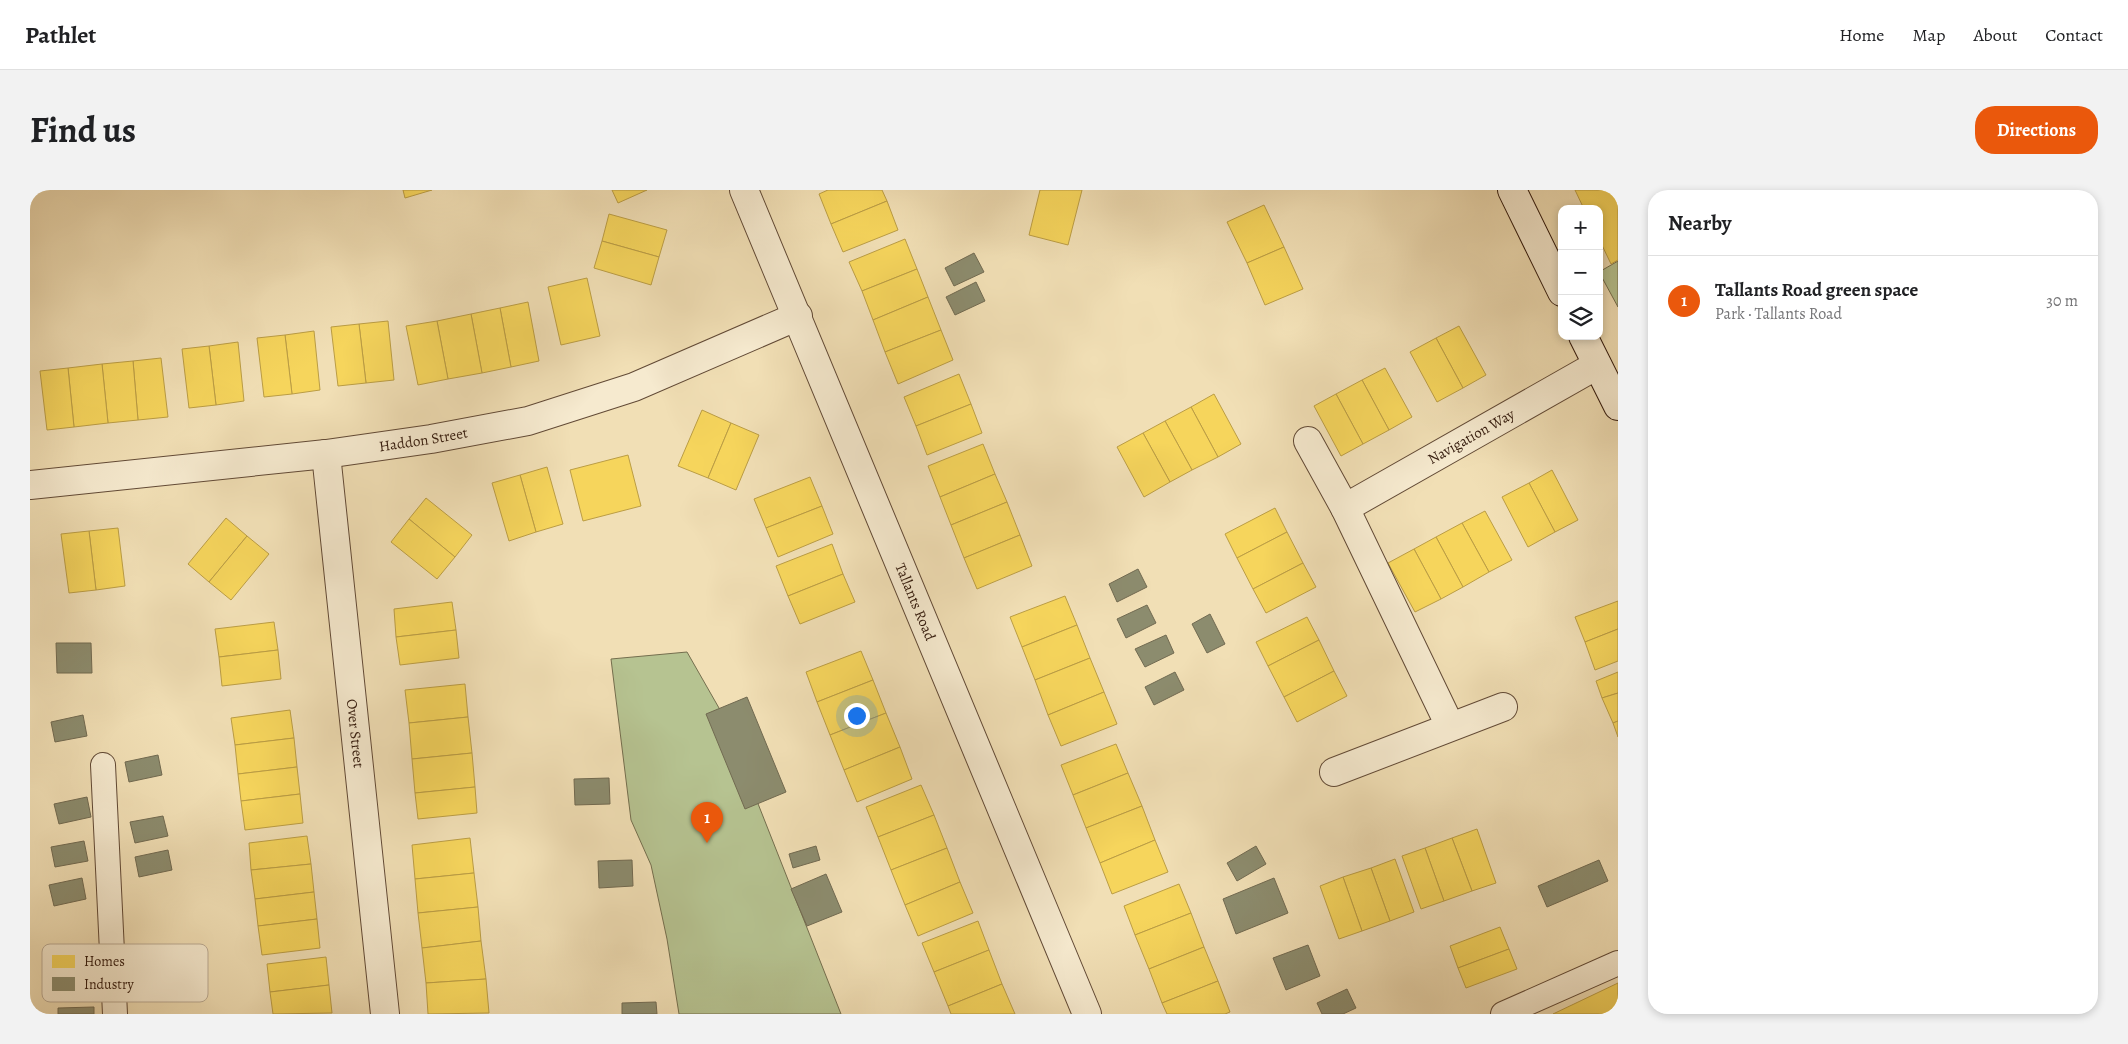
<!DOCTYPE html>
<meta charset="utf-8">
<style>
body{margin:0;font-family:Alegreya,serif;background:#f2f2f2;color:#202124}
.controls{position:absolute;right:15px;top:15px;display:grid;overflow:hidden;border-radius:10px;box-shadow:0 2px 8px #0003}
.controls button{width:45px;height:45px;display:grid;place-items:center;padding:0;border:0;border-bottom:1px solid #e0e0e0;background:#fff;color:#202124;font:25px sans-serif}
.you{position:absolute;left:826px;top:525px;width:18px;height:18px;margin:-12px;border:4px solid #fff;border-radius:50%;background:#1a73e8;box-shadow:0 0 0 8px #1a73e833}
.badge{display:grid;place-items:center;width:32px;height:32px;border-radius:50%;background:#ea580c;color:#fff;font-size:16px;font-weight:700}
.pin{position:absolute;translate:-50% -41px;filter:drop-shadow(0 1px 2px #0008)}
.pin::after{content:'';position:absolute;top:26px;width:18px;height:15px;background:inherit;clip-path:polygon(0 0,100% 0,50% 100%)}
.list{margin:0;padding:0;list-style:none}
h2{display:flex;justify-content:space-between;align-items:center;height:65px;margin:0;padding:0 20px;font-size:21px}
h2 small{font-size:16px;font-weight:400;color:#757577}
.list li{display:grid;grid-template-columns:32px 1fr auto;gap:15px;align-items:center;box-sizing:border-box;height:90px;padding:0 20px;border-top:1px solid #e0e0e0}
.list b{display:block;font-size:19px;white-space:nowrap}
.list p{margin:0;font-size:16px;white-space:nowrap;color:#757577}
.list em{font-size:16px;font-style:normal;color:#757577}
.icon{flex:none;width:28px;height:28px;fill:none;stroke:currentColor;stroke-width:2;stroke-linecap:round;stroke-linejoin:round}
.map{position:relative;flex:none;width:1588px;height:824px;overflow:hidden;border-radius:20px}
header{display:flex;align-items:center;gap:30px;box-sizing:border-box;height:70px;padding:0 25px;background:#fff;border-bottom:1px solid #e0e0e0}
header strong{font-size:24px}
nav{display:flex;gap:28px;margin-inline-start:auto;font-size:18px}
.intro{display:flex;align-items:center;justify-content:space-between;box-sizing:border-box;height:120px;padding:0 30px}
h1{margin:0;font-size:35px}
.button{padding:12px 22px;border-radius:20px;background:#ea580c;color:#fff;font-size:18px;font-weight:700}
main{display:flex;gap:30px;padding:0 30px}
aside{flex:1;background:#fff;border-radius:20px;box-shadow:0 2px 8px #0003}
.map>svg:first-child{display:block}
.green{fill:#b6c391;stroke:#746e4e}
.homes{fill:#f6d55c;stroke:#bb9d44}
.industry{fill:#8c8c6e;stroke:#716a51}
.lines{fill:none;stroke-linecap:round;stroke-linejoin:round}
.lane-casing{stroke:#624a36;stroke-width:26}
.street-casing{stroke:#624a36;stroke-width:30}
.secondary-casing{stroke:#32190c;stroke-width:30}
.lane{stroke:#f6eacf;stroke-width:24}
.street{stroke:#f6eacf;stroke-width:28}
.secondary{stroke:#f6eacf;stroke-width:28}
.labels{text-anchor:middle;stroke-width:5;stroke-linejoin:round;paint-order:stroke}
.street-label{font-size:15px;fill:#32190c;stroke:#f6eacf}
.key{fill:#f6eacf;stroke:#bbab94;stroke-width:1}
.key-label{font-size:14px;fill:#32190c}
</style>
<header>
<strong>Pathlet</strong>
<nav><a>Home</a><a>Map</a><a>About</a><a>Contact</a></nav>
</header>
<div class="intro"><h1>Find us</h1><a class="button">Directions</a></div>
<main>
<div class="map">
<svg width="1588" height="824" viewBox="0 0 1588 824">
<rect width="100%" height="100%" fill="#f1dfb5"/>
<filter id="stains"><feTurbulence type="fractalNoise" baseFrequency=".004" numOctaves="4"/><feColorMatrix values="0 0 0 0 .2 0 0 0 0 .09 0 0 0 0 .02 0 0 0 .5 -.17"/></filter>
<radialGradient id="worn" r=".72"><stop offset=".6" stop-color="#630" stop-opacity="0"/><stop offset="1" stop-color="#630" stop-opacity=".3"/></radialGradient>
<g class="green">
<path d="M 1588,71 L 1588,117 L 1569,82 Z"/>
<path d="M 657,462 L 693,525 L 811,824 L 649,824 L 637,749 L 621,675 L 601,630 L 581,469 Z"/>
</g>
<g class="homes">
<path d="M 373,0 L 402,0 L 375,8 Z"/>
<path d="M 582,0 L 617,0 L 588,13 Z"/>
<path d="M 798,0 L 852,0 L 857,11 L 801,34 L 789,4 Z"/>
<path d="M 1010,0 L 1052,0 L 1038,55 L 999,45 Z"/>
<path d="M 1545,0 L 1588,0 L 1588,70 L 1581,74 L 1569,49 L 1569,19 L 1554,19 Z"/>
<path d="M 857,11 L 868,40 L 813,62 L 801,34 Z"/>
<path d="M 1234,15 L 1254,57 L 1217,73 L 1197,32 Z"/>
<path d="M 579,24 L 637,40 L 629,67 L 572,51 Z"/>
<path d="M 875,49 L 887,79 L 832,101 L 819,72 Z"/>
<path d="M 572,51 L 629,67 L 621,95 L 564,78 Z"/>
<path d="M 1254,57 L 1273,99 L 1235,115 L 1217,73 Z"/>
<path d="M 887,79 L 898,107 L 843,130 L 832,101 Z"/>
<path d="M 557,88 L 570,146 L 531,155 L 518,97 Z"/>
<path d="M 898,107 L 911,140 L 855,162 L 843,130 Z"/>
<path d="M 498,112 L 509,171 L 481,177 L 470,118 Z"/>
<path d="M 470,118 L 481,177 L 452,183 L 441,124 Z"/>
<path d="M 441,124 L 452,183 L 418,189 L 407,131 Z"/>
<path d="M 358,131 L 364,190 L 336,193 L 329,134 Z"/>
<path d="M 407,131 L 418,189 L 388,195 L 376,136 Z"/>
<path d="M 329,134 L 336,193 L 308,196 L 301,137 Z"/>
<path d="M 1429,136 L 1456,185 L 1433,198 L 1406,148 Z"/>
<path d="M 911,140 L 923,170 L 868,194 L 855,162 Z"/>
<path d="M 284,141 L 290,200 L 262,204 L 255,145 Z"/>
<path d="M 255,145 L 262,204 L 234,207 L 227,148 Z"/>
<path d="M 1406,148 L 1433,198 L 1407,212 L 1380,162 Z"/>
<path d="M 208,152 L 214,211 L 186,215 L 179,156 Z"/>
<path d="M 179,156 L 186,215 L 159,218 L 152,159 Z"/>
<path d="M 131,168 L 138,227 L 108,230 L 103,171 Z"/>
<path d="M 103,171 L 108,230 L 78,233 L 72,174 Z"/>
<path d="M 72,174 L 78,233 L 44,237 L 38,178 Z"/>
<path d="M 38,178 L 44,237 L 17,240 L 10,181 Z"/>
<path d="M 1355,178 L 1382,227 L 1359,240 L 1332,190 Z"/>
<path d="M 929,184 L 941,214 L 886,236 L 874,207 Z"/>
<path d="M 1332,190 L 1359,240 L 1333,254 L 1306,204 Z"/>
<path d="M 1184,204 L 1211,254 L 1188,267 L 1161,217 Z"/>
<path d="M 1306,204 L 1333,254 L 1311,266 L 1284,216 Z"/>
<path d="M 941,214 L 952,243 L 897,265 L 886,236 Z"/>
<path d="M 1161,217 L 1188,267 L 1162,280 L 1135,231 Z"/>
<path d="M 672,220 L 701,233 L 678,288 L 648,276 Z"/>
<path d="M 1135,231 L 1162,280 L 1140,292 L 1113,243 Z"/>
<path d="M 701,233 L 729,245 L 706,300 L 678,288 Z"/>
<path d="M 1113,243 L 1140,292 L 1114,307 L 1087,257 Z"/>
<path d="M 953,254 L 965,284 L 910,307 L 898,276 Z"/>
<path d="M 598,265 L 611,316 L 553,331 L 540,280 Z"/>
<path d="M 517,277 L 533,334 L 506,342 L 490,285 Z"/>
<path d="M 1522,280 L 1548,330 L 1525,342 L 1499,293 Z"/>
<path d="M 965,284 L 977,312 L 921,335 L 910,307 Z"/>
<path d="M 490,285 L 506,342 L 479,351 L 462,293 Z"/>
<path d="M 780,287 L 792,316 L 736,338 L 724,309 Z"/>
<path d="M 1499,293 L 1525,342 L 1498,357 L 1472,307 Z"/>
<path d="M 396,308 L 442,345 L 425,367 L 379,329 Z"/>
<path d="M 977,312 L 990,345 L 934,368 L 921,335 Z"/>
<path d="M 792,316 L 803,344 L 748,367 L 736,338 Z"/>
<path d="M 1245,318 L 1257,342 L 1207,368 L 1195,344 Z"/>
<path d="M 1455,321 L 1482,370 L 1459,382 L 1432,333 Z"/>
<path d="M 196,328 L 217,346 L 179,392 L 158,374 Z"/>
<path d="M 379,329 L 425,367 L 407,389 L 361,352 Z"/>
<path d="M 1432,333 L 1459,382 L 1433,397 L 1406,347 Z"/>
<path d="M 88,338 L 95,396 L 66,400 L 59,341 Z"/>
<path d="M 59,341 L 66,400 L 39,403 L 31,344 Z"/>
<path d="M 1257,342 L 1273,373 L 1223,399 L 1207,368 Z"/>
<path d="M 990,345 L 1002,376 L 947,399 L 934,368 Z"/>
<path d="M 217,346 L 239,364 L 201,410 L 179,392 Z"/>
<path d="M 1406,347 L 1433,397 L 1411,409 L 1384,359 Z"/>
<path d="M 802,354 L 813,384 L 758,406 L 746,376 Z"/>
<path d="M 1384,359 L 1411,409 L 1385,422 L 1358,373 Z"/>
<path d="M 1273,373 L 1286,397 L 1236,423 L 1223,399 Z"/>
<path d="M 813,384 L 825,412 L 770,434 L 758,406 Z"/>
<path d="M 1035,406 L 1047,435 L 992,457 L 980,427 Z"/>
<path d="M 1588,411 L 1588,439 L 1555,452 L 1545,427 Z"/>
<path d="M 422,412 L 426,440 L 366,447 L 364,419 Z"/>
<path d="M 1277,427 L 1289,450 L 1238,476 L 1226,452 Z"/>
<path d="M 244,432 L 248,460 L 189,467 L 185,439 Z"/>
<path d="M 1047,435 L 1060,468 L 1005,490 L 992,457 Z"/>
<path d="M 1588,439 L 1588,471 L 1565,480 L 1555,452 Z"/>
<path d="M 426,440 L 429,468 L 370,475 L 366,447 Z"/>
<path d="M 1289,450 L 1304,481 L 1254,507 L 1238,476 Z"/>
<path d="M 248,460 L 251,489 L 192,496 L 189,467 Z"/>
<path d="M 831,461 L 843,490 L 787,512 L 776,482 Z"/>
<path d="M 1060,468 L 1074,502 L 1018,525 L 1005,490 Z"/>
<path d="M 1304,481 L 1317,506 L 1267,532 L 1254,507 Z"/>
<path d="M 1588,482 L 1588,503 L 1572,508 L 1566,491 Z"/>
<path d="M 843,490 L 856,523 L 800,545 L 787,512 Z"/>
<path d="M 435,494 L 438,527 L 379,533 L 375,500 Z"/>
<path d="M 1074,502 L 1087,534 L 1031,556 L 1018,525 Z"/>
<path d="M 1588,503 L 1588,531 L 1583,533 L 1572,508 Z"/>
<path d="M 260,520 L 264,548 L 205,555 L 201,528 Z"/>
<path d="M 856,523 L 870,557 L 814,580 L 800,545 Z"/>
<path d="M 438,527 L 442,563 L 382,569 L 379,533 Z"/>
<path d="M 1588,531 L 1588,547 L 1583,533 Z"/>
<path d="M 264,548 L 267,577 L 208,584 L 205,555 Z"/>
<path d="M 1086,554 L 1098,583 L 1043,605 L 1031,575 Z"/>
<path d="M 870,557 L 882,589 L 827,612 L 814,580 Z"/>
<path d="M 442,563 L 445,597 L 385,603 L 382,569 Z"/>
<path d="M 267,577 L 270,604 L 211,611 L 208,584 Z"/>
<path d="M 1098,583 L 1112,616 L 1056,638 L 1043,605 Z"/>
<path d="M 891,595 L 904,625 L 848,647 L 836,617 Z"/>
<path d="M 445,597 L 447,623 L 388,629 L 385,603 Z"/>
<path d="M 270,604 L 273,633 L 215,640 L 211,611 Z"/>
<path d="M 1112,616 L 1125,650 L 1070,673 L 1056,638 Z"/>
<path d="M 904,625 L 917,658 L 861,680 L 848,647 Z"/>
<path d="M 1447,639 L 1466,693 L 1442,701 L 1422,648 Z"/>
<path d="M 277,646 L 281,674 L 221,680 L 219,653 Z"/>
<path d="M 440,648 L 444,683 L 385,689 L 382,655 Z"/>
<path d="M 1422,648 L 1442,701 L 1414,711 L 1395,658 Z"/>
<path d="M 1125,650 L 1138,682 L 1082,704 L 1070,673 Z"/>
<path d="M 917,658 L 930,692 L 875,715 L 861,680 Z"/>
<path d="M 1395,658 L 1414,711 L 1391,719 L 1372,666 Z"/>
<path d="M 1365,669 L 1384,722 L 1360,731 L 1341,678 Z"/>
<path d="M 281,674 L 284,702 L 225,709 L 221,680 Z"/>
<path d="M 1341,678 L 1360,731 L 1332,741 L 1313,687 Z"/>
<path d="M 444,683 L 448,717 L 388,723 L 385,689 Z"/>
<path d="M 1313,687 L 1332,741 L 1309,749 L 1290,696 Z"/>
<path d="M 930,692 L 943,723 L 888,746 L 875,715 Z"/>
<path d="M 1149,694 L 1161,723 L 1105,745 L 1094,716 Z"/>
<path d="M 284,702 L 287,729 L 228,736 L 225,709 Z"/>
<path d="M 448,717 L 451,751 L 392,758 L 388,723 Z"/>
<path d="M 1161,723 L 1174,757 L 1119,779 L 1105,745 Z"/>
<path d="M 287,729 L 290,758 L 232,765 L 228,736 Z"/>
<path d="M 948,731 L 959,760 L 904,782 L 892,753 Z"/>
<path d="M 1470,737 L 1479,759 L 1428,778 L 1420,756 Z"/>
<path d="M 451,751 L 456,789 L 396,793 L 392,758 Z"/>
<path d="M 1174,757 L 1188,791 L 1132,813 L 1119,779 Z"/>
<path d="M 1479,759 L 1487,779 L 1436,798 L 1428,778 Z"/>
<path d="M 959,760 L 972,794 L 918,816 L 904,782 Z"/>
<path d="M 296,767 L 299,795 L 240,802 L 237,774 Z"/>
<path d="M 456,789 L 459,823 L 398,824 L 396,793 Z"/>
<path d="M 1188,791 L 1200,822 L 1195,824 L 1137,824 L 1132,813 Z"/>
<path d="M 1588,793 L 1588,824 L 1523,824 Z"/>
<path d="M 972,794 L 985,824 L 921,824 L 918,816 Z"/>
<path d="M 299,795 L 302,823 L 243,824 L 240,802 Z"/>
</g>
<g class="industry">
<path d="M 944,63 L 954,82 L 924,96 L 915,78 Z"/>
<path d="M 946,92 L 955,111 L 925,125 L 916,107 Z"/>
<path d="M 1108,379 L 1117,397 L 1087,412 L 1079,394 Z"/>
<path d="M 1117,415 L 1126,433 L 1096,448 L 1087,429 Z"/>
<path d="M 1180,424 L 1195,454 L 1177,463 L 1162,434 Z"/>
<path d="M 1136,445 L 1144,463 L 1115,477 L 1105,459 Z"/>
<path d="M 26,453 L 61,453 L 62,483 L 27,483 Z"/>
<path d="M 1145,482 L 1154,500 L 1124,515 L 1115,497 Z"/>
<path d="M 717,507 L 756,602 L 715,619 L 676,524 Z"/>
<path d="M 53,525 L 57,546 L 25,552 L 21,532 Z"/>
<path d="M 128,565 L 132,585 L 99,592 L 95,572 Z"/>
<path d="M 579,588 L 580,614 L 545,615 L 544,589 Z"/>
<path d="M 57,607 L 61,627 L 29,634 L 24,614 Z"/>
<path d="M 133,626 L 138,646 L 105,653 L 100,632 Z"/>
<path d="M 54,651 L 58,671 L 25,677 L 21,657 Z"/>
<path d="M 786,656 L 790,670 L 763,678 L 759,664 Z"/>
<path d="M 1226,656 L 1236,674 L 1207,691 L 1197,673 Z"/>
<path d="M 138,660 L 142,680 L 109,687 L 105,667 Z"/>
<path d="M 602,670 L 603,696 L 569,698 L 568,671 Z"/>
<path d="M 1569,670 L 1578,691 L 1517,717 L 1508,696 Z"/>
<path d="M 796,684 L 812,722 L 777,736 L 761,699 Z"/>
<path d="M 52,688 L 56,709 L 24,716 L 19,695 Z"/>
<path d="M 1244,688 L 1258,723 L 1206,744 L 1193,709 Z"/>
<path d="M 1278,755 L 1290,786 L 1256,800 L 1243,768 Z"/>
<path d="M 1317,799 L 1326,818 L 1313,824 L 1292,824 L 1287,813 Z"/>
<path d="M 626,812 L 627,824 L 592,824 L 592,813 Z"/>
<path d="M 64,817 L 64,824 L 28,824 L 28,818 Z"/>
</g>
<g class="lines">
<defs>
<g id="lane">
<path d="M 73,575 L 85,824"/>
<path d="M 1473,824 L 1588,773"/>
</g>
<g id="street">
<path id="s1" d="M 714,0 L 1057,824"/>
<path d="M 1278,251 L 1315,318 L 1420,536"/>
<path id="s2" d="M 296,264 L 355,824"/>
<path id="s3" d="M 0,295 L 296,264 L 401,249 L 498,231 L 604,197 L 768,126"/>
<path id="s4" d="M 1315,318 L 1567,175"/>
<path d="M 1304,582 L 1473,517"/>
</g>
<g id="secondary">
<path d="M 1482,0 L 1532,102"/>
<path d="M 1553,146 L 1588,216"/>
</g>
</defs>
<use href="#lane" class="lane-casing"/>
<use href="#street" class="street-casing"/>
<use href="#secondary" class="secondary-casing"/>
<use href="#lane" class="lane"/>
<use href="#street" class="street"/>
<use href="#secondary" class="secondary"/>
</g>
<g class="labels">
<g class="street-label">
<text dy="5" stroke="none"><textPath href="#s4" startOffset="145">Navigation Way</textPath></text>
<text dy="5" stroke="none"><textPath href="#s3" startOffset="396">Haddon Street</textPath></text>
<text dy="5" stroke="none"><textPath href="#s1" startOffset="446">Tallants Road</textPath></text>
<text dy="5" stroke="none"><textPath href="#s2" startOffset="281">Over Street</textPath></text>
</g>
</g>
<rect x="12" y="754" width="166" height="58" rx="8" class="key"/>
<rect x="22" y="765" width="23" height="13" fill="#f6d55c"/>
<rect x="22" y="787" width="23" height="14" fill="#8c8c6e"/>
<g class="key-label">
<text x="54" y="776">Homes</text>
<text x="54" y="799">Industry</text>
</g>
<rect width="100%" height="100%" filter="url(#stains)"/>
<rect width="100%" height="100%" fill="url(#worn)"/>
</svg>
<div class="controls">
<button>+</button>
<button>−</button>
<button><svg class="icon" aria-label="layers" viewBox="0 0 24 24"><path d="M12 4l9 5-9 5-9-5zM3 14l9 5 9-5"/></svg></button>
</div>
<div class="you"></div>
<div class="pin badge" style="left:677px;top:653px">1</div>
</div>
<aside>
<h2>Nearby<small></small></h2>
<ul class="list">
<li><span class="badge">1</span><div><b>Tallants Road green space</b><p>Park · Tallants Road</p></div><em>30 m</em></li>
</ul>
</aside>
</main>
